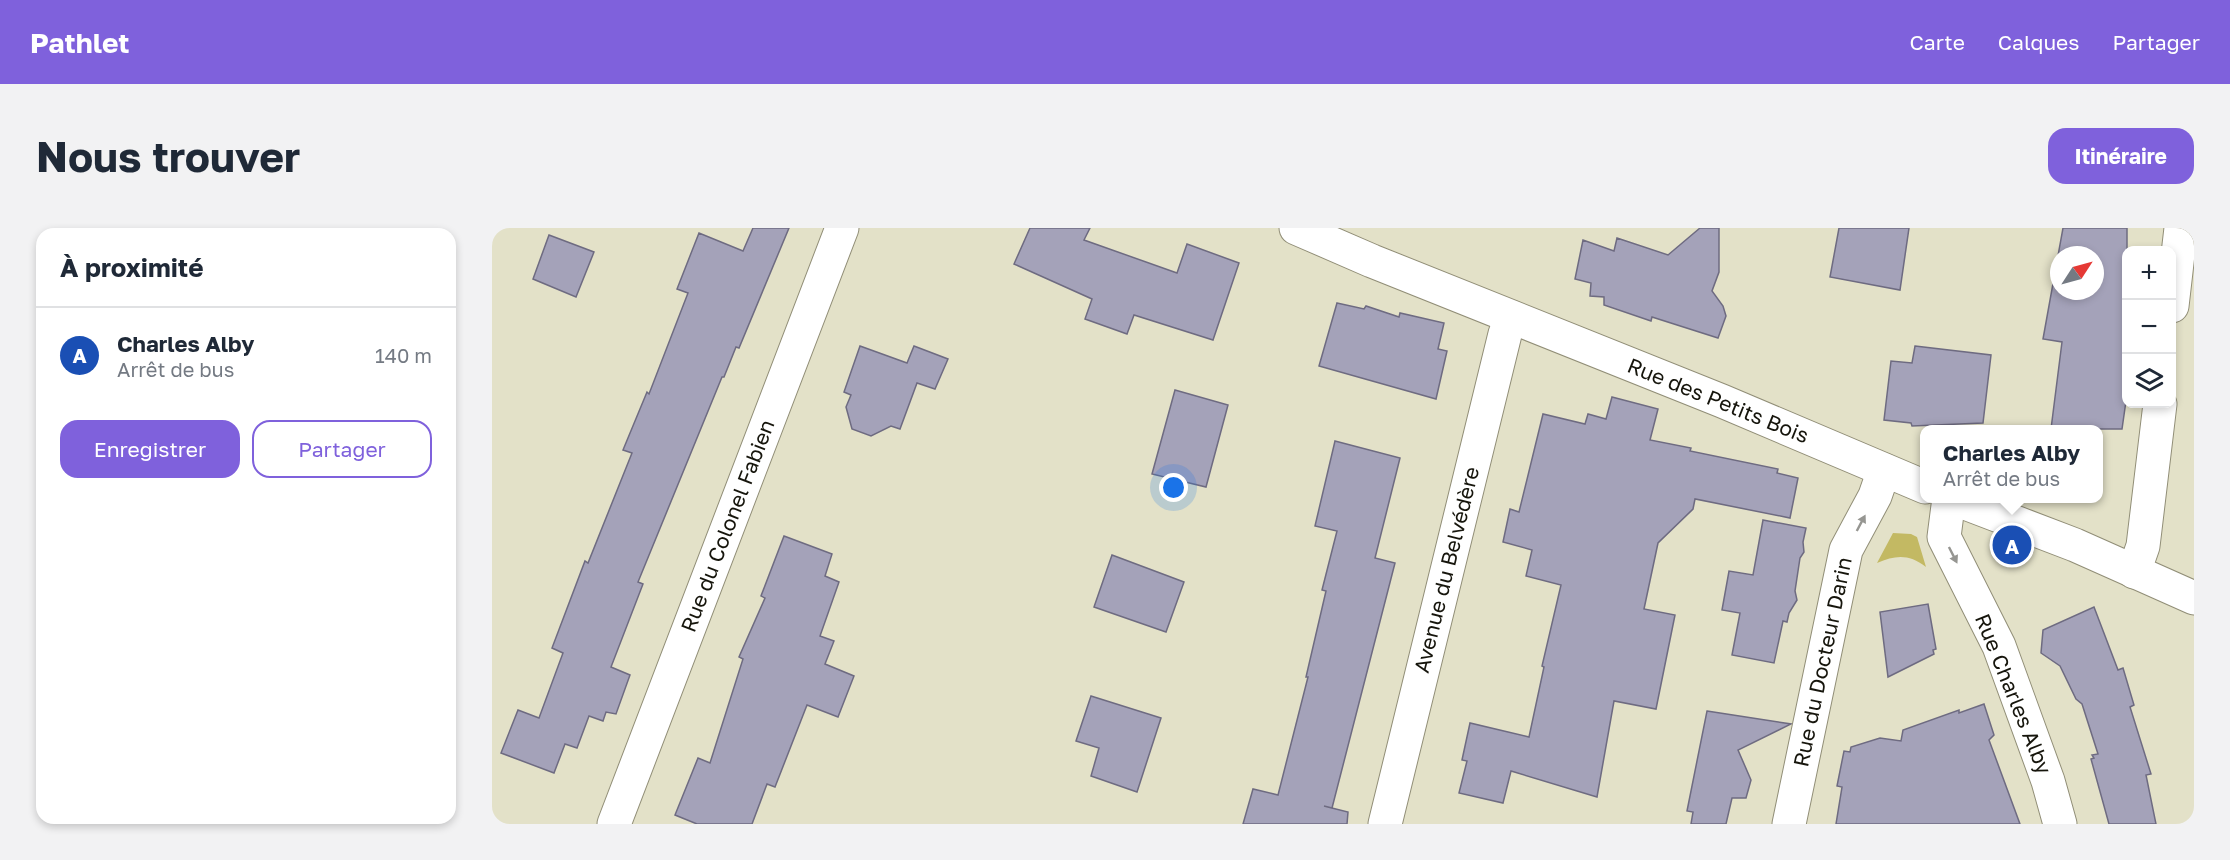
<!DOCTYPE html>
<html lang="fr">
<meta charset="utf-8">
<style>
body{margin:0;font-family:"Golos Text",sans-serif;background:#f2f2f3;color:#1f2937}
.controls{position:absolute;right:18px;top:18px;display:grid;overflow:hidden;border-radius:12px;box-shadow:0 3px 9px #0003}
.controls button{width:54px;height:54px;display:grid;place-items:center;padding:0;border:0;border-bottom:2px solid #e0e1e3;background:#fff;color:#1f2937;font:30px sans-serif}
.compass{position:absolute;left:1558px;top:18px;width:54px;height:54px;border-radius:50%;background:#fff;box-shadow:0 3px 9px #0003;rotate:54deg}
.you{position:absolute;left:682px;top:260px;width:21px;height:21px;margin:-15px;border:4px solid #fff;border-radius:50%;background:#1a73e8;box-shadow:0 0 0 9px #1a73e833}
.badge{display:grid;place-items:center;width:39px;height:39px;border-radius:50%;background:#7f61dc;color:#fff;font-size:20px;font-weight:700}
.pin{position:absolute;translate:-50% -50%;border:3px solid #fff;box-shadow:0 2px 6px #0006}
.popup{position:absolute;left:1428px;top:197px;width:183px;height:78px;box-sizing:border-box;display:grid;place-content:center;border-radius:12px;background:#fff;filter:drop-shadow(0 2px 4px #0005);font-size:20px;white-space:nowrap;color:#747a83}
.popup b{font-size:22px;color:#1f2937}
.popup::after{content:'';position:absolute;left:50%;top:100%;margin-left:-12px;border:12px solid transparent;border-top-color:#fff}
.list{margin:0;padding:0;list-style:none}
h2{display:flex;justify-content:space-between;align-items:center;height:78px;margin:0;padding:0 24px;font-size:26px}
h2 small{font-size:20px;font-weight:400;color:#747a83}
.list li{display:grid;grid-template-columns:39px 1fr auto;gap:18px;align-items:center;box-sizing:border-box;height:96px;padding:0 24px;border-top:2px solid #e0e1e3}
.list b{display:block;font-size:22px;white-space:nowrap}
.list p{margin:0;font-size:20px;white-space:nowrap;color:#747a83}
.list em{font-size:20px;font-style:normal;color:#747a83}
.actions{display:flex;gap:12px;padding:18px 24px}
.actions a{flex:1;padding:14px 0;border:2px solid #7f61dc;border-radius:18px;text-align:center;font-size:21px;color:#7f61dc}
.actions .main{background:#7f61dc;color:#fff}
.icon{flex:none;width:33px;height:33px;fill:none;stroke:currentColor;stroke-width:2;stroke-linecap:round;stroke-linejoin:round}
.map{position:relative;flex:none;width:1702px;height:596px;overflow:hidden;border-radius:18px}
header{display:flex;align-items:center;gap:36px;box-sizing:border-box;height:84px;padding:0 30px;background:#7f61dc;color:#fff}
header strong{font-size:28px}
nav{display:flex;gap:33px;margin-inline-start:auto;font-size:21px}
.intro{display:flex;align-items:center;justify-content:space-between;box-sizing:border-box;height:144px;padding:0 36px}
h1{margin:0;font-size:42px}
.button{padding:15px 27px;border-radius:18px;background:#7f61dc;color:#fff;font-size:21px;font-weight:700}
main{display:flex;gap:36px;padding:0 36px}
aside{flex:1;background:#fff;border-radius:18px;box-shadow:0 3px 9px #0003}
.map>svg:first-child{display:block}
.green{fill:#c3b963}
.building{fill:#a4a2b9;stroke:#6e6b81;stroke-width:1.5;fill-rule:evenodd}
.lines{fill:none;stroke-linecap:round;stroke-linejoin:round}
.street-casing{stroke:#918e77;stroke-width:35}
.street{stroke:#fff;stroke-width:33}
.oneway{fill:#969692}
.labels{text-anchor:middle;stroke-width:4.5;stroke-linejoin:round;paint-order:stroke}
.street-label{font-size:21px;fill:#16150c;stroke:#fff}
</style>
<header>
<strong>Pathlet</strong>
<nav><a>Carte</a><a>Calques</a><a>Partager</a></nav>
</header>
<div class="intro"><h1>Nous trouver</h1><a class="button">Itinéraire</a></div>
<main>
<aside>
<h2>À proximité<small></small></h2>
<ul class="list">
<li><span class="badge" style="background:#1a4fb4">A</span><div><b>Charles Alby</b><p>Arrêt de bus</p></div><em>140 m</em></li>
</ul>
<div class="actions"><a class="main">Enregistrer</a><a>Partager</a></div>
</aside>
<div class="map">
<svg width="1702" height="596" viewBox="0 0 1702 596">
<rect width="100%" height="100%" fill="#e3e1c8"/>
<path class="green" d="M 1401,305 L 1419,306 L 1425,309 L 1434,339 C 1417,326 1404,327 1385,335 Z"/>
<g class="building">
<path d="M 261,0 L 297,0 L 247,120 L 244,119 L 232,149 L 230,149 L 146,354 L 151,356 L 119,439 L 138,447 L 124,486 L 114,484 L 111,493 L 97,488 L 85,520 L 73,516 L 62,545 L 9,525 L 26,482 L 47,490 L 71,425 L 60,420 L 93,333 L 96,335 L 140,225 L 131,222 L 155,164 L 157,166 L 196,65 L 185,61 L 207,5 L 251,23 Z"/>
<path d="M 538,0 L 598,0 L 592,12 L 685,45 L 695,16 L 747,35 L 721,112 L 642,87 L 635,106 L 593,91 L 600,71 L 522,36 Z"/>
<path d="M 1208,0 L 1227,0 L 1227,44 L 1220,63 L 1231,78 L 1234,88 L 1226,110 L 1160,89 L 1159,93 L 1112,77 L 1112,69 L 1098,68 L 1099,55 L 1083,51 L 1091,12 L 1122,23 L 1125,10 L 1176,27 Z"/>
<path d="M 1347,0 L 1417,0 L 1408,62 L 1338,49 Z"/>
<path d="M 1571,0 L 1635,0 L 1635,166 L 1630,201 L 1559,201 L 1570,114 L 1551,111 ZM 1567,27 L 1603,27 L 1603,63 L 1567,63 Z"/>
<path d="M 57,7 L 102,24 L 84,69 L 41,51 Z"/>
<path d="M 845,75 L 872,81 L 874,78 L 907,89 L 908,85 L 952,95 L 946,121 L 955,123 L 944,171 L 827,138 Z"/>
<path d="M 368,118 L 415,135 L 422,118 L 456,131 L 443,161 L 425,155 L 408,201 L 399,198 L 379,208 L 360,201 L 354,179 L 359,167 L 352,164 Z"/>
<path d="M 1423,118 L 1499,127 L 1491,195 L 1420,198 L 1419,195 L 1392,192 L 1399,133 L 1420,135 Z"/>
<path d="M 683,162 L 736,177 L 714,259 L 660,246 Z"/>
<path d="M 1120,169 L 1166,181 L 1158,212 L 1199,220 L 1198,223 L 1286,241 L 1285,245 L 1306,250 L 1298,290 L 1203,271 L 1201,281 L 1166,315 L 1152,381 L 1183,387 L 1164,481 L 1122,473 L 1105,569 L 1019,543 L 1011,575 L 967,565 L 975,533 L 970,532 L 978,495 L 1037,509 L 1052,439 L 1050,438 L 1069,357 L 1034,348 L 1040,322 L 1011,314 L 1018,281 L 1027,284 L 1051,186 L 1093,196 L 1096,186 L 1114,191 Z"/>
<path d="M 843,213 L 908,230 L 883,330 L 903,335 L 840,580 L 832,578 L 856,584 L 855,596 L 751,596 L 761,561 L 786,567 L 816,449 L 814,449 L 834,363 L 830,362 L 845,303 L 823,298 Z"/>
<path d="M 1271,292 L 1314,300 L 1311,314 L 1312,324 L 1308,330 L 1303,363 L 1305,372 L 1297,385 L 1295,394 L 1291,393 L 1282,435 L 1240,427 L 1248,385 L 1230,382 L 1237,343 L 1261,347 Z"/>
<path d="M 292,308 L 340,326 L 333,348 L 347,354 L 328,408 L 342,413 L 333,436 L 362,448 L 346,489 L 315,477 L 283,559 L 275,556 L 260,596 L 205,596 L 183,587 L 206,530 L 218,535 L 251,431 L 247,429 L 273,370 L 269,368 Z"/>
<path d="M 620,327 L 692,354 L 674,404 L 602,379 Z"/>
<path d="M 1436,376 L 1444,421 L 1441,422 L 1442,426 L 1396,449 L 1388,384 Z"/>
<path d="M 1602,379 L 1626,442 L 1631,440 L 1642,477 L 1638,479 L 1659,546 L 1654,547 L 1664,596 L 1617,596 L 1599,531 L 1602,530 L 1600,527 L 1606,526 L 1590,476 L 1584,471 L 1568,438 L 1549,425 L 1551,402 Z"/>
<path d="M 599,468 L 669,490 L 645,564 L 599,548 L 607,520 L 584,513 Z"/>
<path d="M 1492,476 L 1502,507 L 1497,512 L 1528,596 L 1344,596 L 1350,559 L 1345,558 L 1352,523 L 1358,524 L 1359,519 L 1388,510 L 1409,513 L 1411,502 L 1467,482 L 1467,485 Z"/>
<path d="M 1215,483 L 1299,496 L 1246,522 L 1259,552 L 1254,570 L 1240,570 L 1234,596 L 1199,596 L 1201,584 L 1195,583 Z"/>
</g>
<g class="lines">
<defs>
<g id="street">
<path d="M 804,0 L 880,33 L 1230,173 L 1433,259"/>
<path d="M 1680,78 L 1689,0"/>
<path d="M 1457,270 L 1452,309 L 1507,418 L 1556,553 L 1568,596"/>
<path d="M 1460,270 L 1583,317 L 1702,370"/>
<path d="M 1642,344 L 1651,318 L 1668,176"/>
<path d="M 122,596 L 350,0"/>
<path d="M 893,596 L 1013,106 L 1019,89"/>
<path d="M 1297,596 L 1354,322 L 1383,268 L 1392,242"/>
</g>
</defs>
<use href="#street" class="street-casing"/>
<use href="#street" class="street"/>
</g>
<defs><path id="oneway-solid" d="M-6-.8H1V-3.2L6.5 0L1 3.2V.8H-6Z" transform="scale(1.5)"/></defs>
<g class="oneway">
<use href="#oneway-solid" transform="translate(1369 295) rotate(-62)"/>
<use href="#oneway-solid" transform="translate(1461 327) rotate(63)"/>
</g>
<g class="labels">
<g class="street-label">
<text transform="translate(1226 173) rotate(22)" y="7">Rue des Petits Bois</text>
<text transform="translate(236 298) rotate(-69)" y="7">Rue du Colonel Fabien</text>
<text transform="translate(955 342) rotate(-76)" y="7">Avenue du Belvédère</text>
<text transform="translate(1331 434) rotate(-78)" y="7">Rue du Docteur Darin</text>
<text transform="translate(1521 466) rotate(68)" y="7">Rue Charles Alby</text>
</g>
</g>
</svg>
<div class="controls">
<button>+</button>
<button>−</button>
<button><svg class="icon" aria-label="layers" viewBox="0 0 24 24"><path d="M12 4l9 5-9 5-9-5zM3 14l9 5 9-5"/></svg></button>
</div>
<svg class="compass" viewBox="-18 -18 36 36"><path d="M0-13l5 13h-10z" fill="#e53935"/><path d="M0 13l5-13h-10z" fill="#747a83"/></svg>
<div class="you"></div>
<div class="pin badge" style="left:1520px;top:317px;background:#1a4fb4">A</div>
<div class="popup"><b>Charles Alby</b>Arrêt de bus</div>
</div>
</main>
